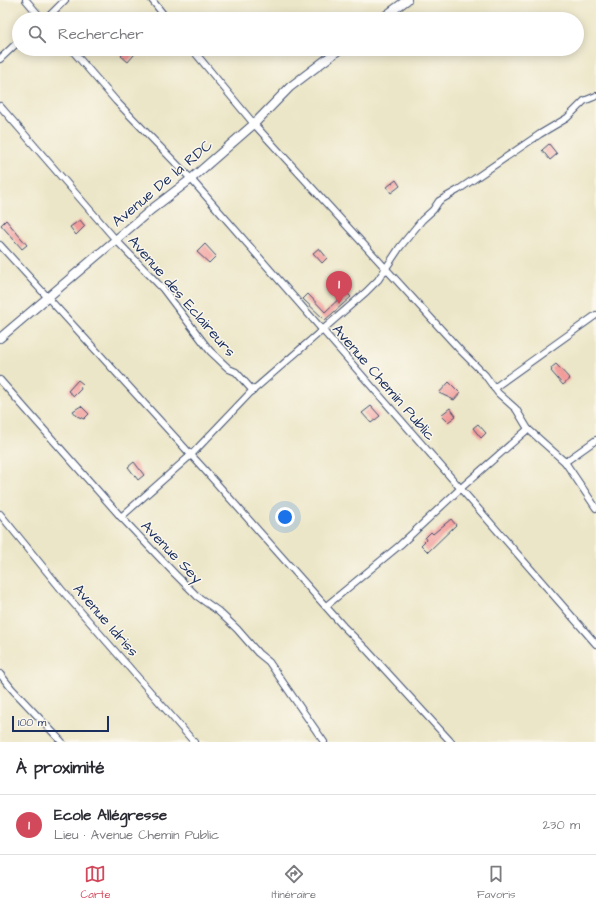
<!DOCTYPE html>
<html lang="fr">
<meta charset="utf-8">
<style>
body{margin:0;font-family:"Architects Daughter",sans-serif;background:#f7f7f7;color:#2b2b33}
.scale{position:absolute;left:12px;bottom:10px;width:97px;box-sizing:border-box;padding-left:4px;border:2px solid #1b2f5e;border-top:0;font-size:11px;line-height:14px;white-space:nowrap;color:#1b2f5e;-webkit-text-stroke:3px #fbf7ec;paint-order:stroke}
.you{position:absolute;left:285px;top:517px;width:14px;height:14px;margin:-10px;border:3px solid #fff;border-radius:50%;background:#1a73e8;box-shadow:0 0 0 6px #1a73e833}
.badge{display:grid;place-items:center;width:26px;height:26px;border-radius:50%;background:#d1495b;color:#fff;font-size:13px;font-weight:700}
.pin{position:absolute;translate:-50% -33px;filter:drop-shadow(0 1px 2px #0008)}
.pin::after{content:'';position:absolute;top:21px;width:14px;height:12px;background:inherit;clip-path:polygon(0 0,100% 0,50% 100%)}
.list{margin:0;padding:0;list-style:none}
h2{display:flex;justify-content:space-between;align-items:center;height:52px;margin:0;padding:0 16px;font-size:17px}
h2 small{font-size:13px;font-weight:400;color:#7c7c81}
.list li{display:grid;grid-template-columns:26px 1fr auto;gap:12px;align-items:center;box-sizing:border-box;height:60px;padding:0 16px;border-top:1px solid #e1e1e2}
.list b{display:block;font-size:15px;white-space:nowrap}
.list p{margin:0;font-size:13px;white-space:nowrap;color:#7c7c81}
.list em{font-size:13px;font-style:normal;color:#7c7c81}
.icon{flex:none;width:22px;height:22px;fill:none;stroke:currentColor;stroke-width:2;stroke-linecap:round;stroke-linejoin:round}
.map{position:relative;flex:none;width:596px;height:742px;overflow:hidden}
.search{position:absolute;background:#fff;box-shadow:0 2px 10px #0003;left:12px;right:12px;top:12px;height:44px;display:flex;align-items:center;gap:10px;box-sizing:border-box;padding:0 14px;border-radius:22px;color:#7c7c81;font-size:15px}
.sheet{height:112px;background:#fff}
nav{display:flex;justify-content:space-around;align-items:center;box-sizing:border-box;height:56px;border-top:1px solid #e1e1e2;background:#fff;font-size:11px;color:#7c7c81}
nav a{display:grid;justify-items:center;gap:2px}
nav .on{color:#d1495b}
.map>svg:first-child{display:block}
.building{fill:#f29b9a}
.lines{fill:none;stroke-linecap:round;stroke-linejoin:round}
.minor-casing{stroke:#3a4a6e;stroke-width:8}
.tertiary-casing{stroke:#3a4a6e;stroke-width:10}
.minor{stroke:#fff;stroke-width:6}
.tertiary{stroke:#fff;stroke-width:8}
.labels{text-anchor:middle;stroke-width:3;stroke-linejoin:round;paint-order:stroke}
.street-label{font-size:15px;fill:#1b2f5e;stroke:#fbf7ec}
</style>
<div class="map">
<svg width="596" height="742" viewBox="0 0 596 742">
<rect width="100%" height="100%" fill="#fbf7ec"/>
<filter id="ink" filterUnits="userSpaceOnUse"><feTurbulence type="fractalNoise" baseFrequency=".025" numOctaves="2"/><feDisplacementMap in="SourceGraphic" scale="8" xChannelSelector="R" yChannelSelector="G"/><feConvolveMatrix kernelMatrix="1 2 1 2 8 2 1 2 1" color-interpolation-filters="sRGB"/></filter>
<filter id="wash" filterUnits="userSpaceOnUse"><feTurbulence type="fractalNoise" baseFrequency=".012" numOctaves="4" result="noise"/><feDisplacementMap in="SourceGraphic" scale="16" xChannelSelector="R" yChannelSelector="G"/><feGaussianBlur stdDeviation="0.9" result="paint"/><feColorMatrix in="noise" values="0 0 0 0 0 0 0 0 0 0 0 0 0 0 0 0 0 1.4 0 .05"/><feComposite in="paint" operator="in"/></filter>
<g filter="url(#wash)">
<rect width="100%" height="100%" fill="#ece6c8"/>
<g id="blocks">
<g class="building">
<path d="M 128,49 L 139,49 L 128,62 L 121,56 Z"/>
<path d="M 549,144 L 557,154 L 550,160 L 542,150 Z"/>
<path d="M 396,180 L 400,186 L 391,193 L 387,187 Z"/>
<path d="M 6,220 L 27,245 L 22,249 L 1,225 Z"/>
<path d="M 80,220 L 85,226 L 76,235 L 70,227 Z"/>
<path d="M 205,244 L 216,256 L 209,263 L 197,252 Z"/>
<path d="M 319,248 L 327,258 L 322,263 L 313,253 Z"/>
<path d="M 346,292 L 351,297 L 325,320 L 303,299 L 308,294 L 325,312 Z"/>
<path d="M 556,364 L 570,379 L 563,385 L 551,371 L 552,370 L 551,368 Z"/>
<path d="M 78,380 L 83,384 L 80,387 L 81,389 L 74,396 L 68,391 Z"/>
<path d="M 449,382 L 460,393 L 454,400 L 439,393 Z"/>
<path d="M 81,406 L 89,414 L 84,419 L 77,416 L 73,411 Z"/>
<path d="M 371,406 L 380,416 L 371,423 L 362,413 Z"/>
<path d="M 450,408 L 456,416 L 448,422 L 441,415 Z"/>
<path d="M 478,424 L 486,433 L 481,438 L 473,428 Z"/>
<path d="M 134,462 L 144,475 L 138,480 L 128,467 Z"/>
<path d="M 451,519 L 456,525 L 428,552 L 421,545 L 426,540 L 425,538 L 431,532 L 433,534 Z"/>
</g>
</g>
</g>
<g filter="url(#ink)">
<use href="#blocks" fill-opacity="0" stroke="#3a4a6e" stroke-width="1"/>
<g class="lines">
<defs>
<g id="minor">
<path d="M 26,0 L 42,19"/>
<path d="M 152,0 L 167,19"/>
<path d="M 46,19 L 65,0"/>
<path d="M 71,49 L 116,101 L 191,179 L 596,644"/>
<path d="M 192,49 L 254,124 L 460,350 L 485,375 L 498,393 L 516,409 L 528,429 L 565,462 L 596,508"/>
<path d="M 0,59 L 19,41"/>
<path d="M 0,106 L 116,240 L 163,289 L 210,351 L 229,369 L 236,372 L 253,391"/>
<path d="M 0,245 L 203,468 L 343,626 L 366,649 L 451,742"/>
<path d="M 0,380 L 121,517 L 175,574 L 197,596 L 218,611 L 237,629 L 258,653 L 269,662 L 324,742"/>
<path d="M 494,388 L 596,315"/>
<path d="M 565,462 L 596,440"/>
<path d="M 0,514 L 61,589 L 194,742"/>
<path d="M 121,517 L 191,455 L 250,393 L 366,292 L 378,280 L 400,247 L 422,220 L 433,210 L 439,201 L 458,190 L 540,134 L 567,118 L 584,101 L 596,96"/>
<path d="M 326,606 L 400,545 L 461,488 L 528,429"/>
<path d="M 0,674 L 12,689 L 62,742"/>
</g>
<g id="tertiary">
<path d="M 381,19 L 407,0"/>
<path d="M 0,338 L 152,209 L 191,179 L 254,124 L 290,87 L 340,49"/>
</g>
</defs>
<use href="#minor" class="minor-casing"/>
<use href="#tertiary" class="tertiary-casing"/>
<use href="#minor" class="minor"/>
<use href="#tertiary" class="tertiary"/>
</g>
</g>
<g class="labels">
<g class="street-label">
<text transform="translate(162 183) rotate(-40)" y="5">Avenue De la RDC</text>
<text transform="translate(182 296) rotate(49)" y="5">Avenue des Eclaireurs</text>
<text transform="translate(384 382) rotate(49)" y="5">Avenue Chemin Public</text>
<text transform="translate(172 552) rotate(46)" y="5">Avenue Sey</text>
<text transform="translate(106 620) rotate(49)" y="5">Avenue Idriss</text>
</g>
</g>
</svg>
<div class="scale">100 m</div>
<div class="you"></div>
<div class="pin badge" style="left:339px;top:304px">1</div>
<div class="search"><svg class="icon" aria-label="search" viewBox="0 0 24 24"><circle cx="10" cy="10" r="6"/><path d="M15 15l6 6"/></svg>Rechercher</div>
</div>
<section class="sheet">
<h2>À proximité<small></small></h2>
<ul class="list">
<li><span class="badge">1</span><div><b>Ecole Allégresse</b><p>Lieu · Avenue Chemin Public</p></div><em>230 m</em></li>
</ul>
</section>
<nav>
<a class="on"><svg class="icon" aria-label="map" viewBox="0 0 24 24"><path d="M3 6l6-2 6 2 6-2v14l-6 2-6-2-6 2zM9 4v14M15 6v14"/></svg>Carte</a>
<a><svg class="icon" aria-label="directions" viewBox="0 0 24 24"><path d="M12 3l9 9-9 9-9-9zM9 14v-3h6M13 9l2 2-2 2"/></svg>Itinéraire</a>
<a><svg class="icon" aria-label="saved" viewBox="0 0 24 24"><path d="M7 4h10v16l-5-4-5 4z"/></svg>Favoris</a>
</nav>
